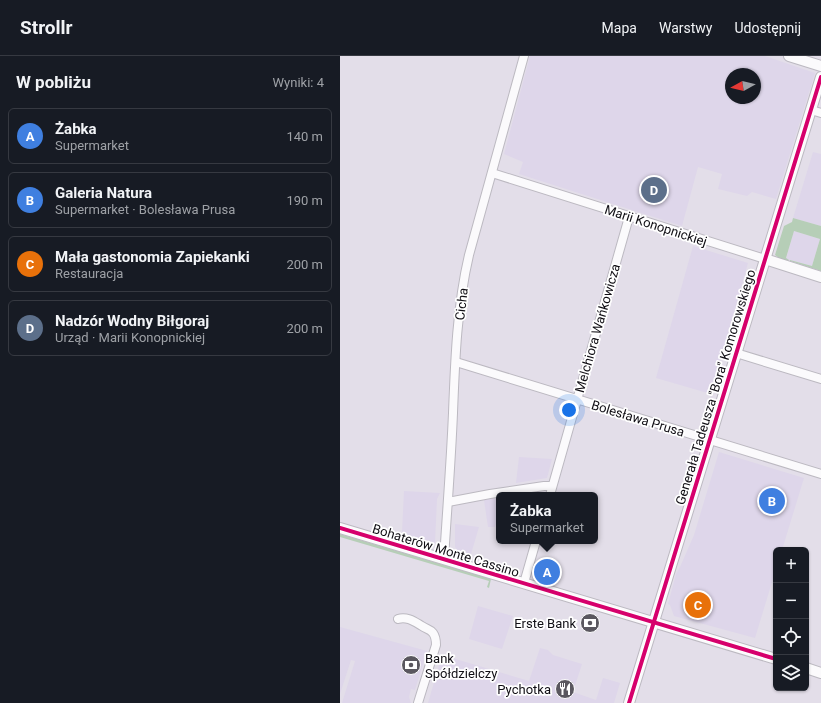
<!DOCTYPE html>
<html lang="pl">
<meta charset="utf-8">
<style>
body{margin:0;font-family:Roboto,sans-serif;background:#20242c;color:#f1f3f6}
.controls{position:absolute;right:12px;bottom:12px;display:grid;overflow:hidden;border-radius:6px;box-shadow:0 1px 3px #0004}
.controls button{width:36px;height:36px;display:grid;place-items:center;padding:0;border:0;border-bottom:1px solid #363941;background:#171b24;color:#f1f3f6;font:20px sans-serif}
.compass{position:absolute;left:385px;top:12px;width:36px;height:36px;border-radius:50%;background:#171b24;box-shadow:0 1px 3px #0004;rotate:262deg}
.you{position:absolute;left:229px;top:354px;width:14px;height:14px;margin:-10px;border:3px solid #fff;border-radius:50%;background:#1a73e8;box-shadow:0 0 0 6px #1a73e833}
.badge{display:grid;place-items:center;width:26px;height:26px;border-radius:50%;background:#0b8043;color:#fff;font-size:13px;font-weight:700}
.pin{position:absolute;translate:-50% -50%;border:2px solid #fff;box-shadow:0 1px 4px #0006}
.popup{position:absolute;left:156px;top:436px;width:102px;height:52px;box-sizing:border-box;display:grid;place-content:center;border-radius:6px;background:#171b24;filter:drop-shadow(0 1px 3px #0005);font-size:13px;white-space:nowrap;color:#9ea1a6}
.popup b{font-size:15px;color:#f1f3f6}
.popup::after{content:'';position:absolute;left:50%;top:100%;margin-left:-8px;border:8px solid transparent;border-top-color:#171b24}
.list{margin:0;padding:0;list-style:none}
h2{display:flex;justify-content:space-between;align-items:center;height:52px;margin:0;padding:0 16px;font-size:17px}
h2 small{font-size:13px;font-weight:400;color:#9ea1a6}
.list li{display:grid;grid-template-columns:26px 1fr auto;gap:12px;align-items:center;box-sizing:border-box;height:56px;margin:0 8px 8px;padding:0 8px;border:1px solid #363941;border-radius:6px}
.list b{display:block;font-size:15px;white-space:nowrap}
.list p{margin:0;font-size:13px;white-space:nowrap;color:#9ea1a6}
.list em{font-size:13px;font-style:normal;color:#9ea1a6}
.icon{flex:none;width:22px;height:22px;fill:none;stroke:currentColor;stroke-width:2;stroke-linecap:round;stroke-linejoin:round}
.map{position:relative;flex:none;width:481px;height:647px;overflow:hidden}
header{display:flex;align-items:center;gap:24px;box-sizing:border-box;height:56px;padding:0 20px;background:#171b24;border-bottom:1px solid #363941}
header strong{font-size:19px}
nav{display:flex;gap:22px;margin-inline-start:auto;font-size:14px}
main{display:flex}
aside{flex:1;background:#171b24}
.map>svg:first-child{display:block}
.built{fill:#ded6ea;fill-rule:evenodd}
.green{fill:#b6ceb7}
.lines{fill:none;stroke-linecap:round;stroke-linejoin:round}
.minor-casing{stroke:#bcb9c1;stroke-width:10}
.tertiary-casing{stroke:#bcb9c1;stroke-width:12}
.minor{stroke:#fbfafc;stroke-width:8}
.tertiary{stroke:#fbfafc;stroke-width:10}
.cycleway-casing{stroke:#fff;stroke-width:6}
.cycleway{stroke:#d6006c;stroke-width:4}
.labels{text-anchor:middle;stroke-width:3.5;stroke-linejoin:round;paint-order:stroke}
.street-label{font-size:13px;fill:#100e14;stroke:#fff}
.poi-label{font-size:13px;fill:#100e14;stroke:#fff;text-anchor:end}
</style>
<header>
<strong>Strollr</strong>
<nav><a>Mapa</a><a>Warstwy</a><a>Udostępnij</a></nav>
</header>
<main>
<aside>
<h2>W pobliżu<small>Wyniki: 4</small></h2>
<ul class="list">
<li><span class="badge" style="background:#3f7fe0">A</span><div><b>Żabka</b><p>Supermarket</p></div><em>140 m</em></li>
<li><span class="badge" style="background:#3f7fe0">B</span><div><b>Galeria Natura</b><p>Supermarket · Bolesława Prusa</p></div><em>190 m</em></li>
<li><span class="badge" style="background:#e8710a">C</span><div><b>Mała gastonomia Zapiekanki</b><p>Restauracja</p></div><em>200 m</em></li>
<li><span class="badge" style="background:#5c6f8a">D</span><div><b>Nadzór Wodny Biłgoraj</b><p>Urząd · Marii Konopnickiej</p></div><em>200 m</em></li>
</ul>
</aside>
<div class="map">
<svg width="481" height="647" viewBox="0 0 481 647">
<rect width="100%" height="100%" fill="#e3dee9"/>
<g class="built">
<path d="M 190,0 L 425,0 L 475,17 L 436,143 L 412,136 L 407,140 L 378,133 L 382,118 L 358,111 L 342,170 L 179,118 L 183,106 L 164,98 ZM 391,18 L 415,18 L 415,42 L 391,42 Z"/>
<path d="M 473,96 L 481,98 L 481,170 L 453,162 Z"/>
<path d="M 454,175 L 480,183 L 472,210 L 446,203 Z"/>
<path d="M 353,190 L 408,207 L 371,338 L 316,322 Z"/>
<path d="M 379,396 L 464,422 L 442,494 L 436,494 L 436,513 L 415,582 L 334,560 L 330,549 L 328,548 L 336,518 L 340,511 L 354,479 Z"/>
<path d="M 179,401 L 212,403 L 207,422 L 176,427 Z"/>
<path d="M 64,435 L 100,437 L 97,443 L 95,487 L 62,477 Z"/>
<path d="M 159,442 L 159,465 L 157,464 L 155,471 L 148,471 L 144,444 Z"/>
<path d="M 115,468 L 139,471 L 131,498 L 117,494 L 115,491 Z"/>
<path d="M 138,550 L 173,560 L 162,593 L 129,583 Z"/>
<path d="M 0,571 L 87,595 L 75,634 L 71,633 L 69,641 L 71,647 L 2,647 L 15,605 L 11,604 L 0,638 Z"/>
<path d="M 200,592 L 208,594 L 213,599 L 242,608 L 233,636 L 256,644 L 263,622 L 280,627 L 274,647 L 88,647 L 102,599 L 189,625 Z"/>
</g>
<g class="green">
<path d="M 453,162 L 481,170 L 481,215 L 450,205 L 450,204 L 472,210 L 480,183 L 454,175 L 446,202 L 449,204 L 448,205 L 439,202 L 435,199 L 444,170 L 452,166 Z"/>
<path d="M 0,478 L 151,523 L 149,532 L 147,531 L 149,525 L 0,481 Z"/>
</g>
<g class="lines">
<defs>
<g id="minor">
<path d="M 471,54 L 481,57"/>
<path d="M 152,117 L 425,203"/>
<path d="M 396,297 L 481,323"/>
<path d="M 116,306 L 481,418"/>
<path d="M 210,439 L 289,161"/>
<path d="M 108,446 L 150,438 L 204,430 L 212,430"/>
<path d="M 104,503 C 107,454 111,406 113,357 C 115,304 117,250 129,199 L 184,0"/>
<path d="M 184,527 L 196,485"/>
<path d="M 58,563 C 67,560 75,566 82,570 C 86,573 90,573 93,577 C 96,581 96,585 96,589 L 78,647"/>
</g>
<g id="tertiary">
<path d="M 449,0 L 481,10"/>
<path d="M 425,203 L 481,221"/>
<path d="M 0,472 L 436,603"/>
<path d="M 466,612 L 481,617"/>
<path d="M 289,647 L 481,21"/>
</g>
</defs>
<use href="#minor" class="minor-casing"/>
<use href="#tertiary" class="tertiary-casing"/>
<use href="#minor" class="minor"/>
<use href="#tertiary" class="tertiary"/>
<defs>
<g id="cycleway">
<path d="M 0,472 L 436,603"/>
<path d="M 289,647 L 481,21"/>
</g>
</defs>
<use href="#cycleway" class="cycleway-casing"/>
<use href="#cycleway" class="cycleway"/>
</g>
<defs>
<symbol id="bank-disc" viewBox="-11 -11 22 22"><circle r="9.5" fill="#5a575f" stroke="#fff"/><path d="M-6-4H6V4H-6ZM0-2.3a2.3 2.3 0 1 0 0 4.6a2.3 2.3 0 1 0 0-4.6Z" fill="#fff"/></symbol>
<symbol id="restaurant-disc" viewBox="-11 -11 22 22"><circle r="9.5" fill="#5a575f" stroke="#fff"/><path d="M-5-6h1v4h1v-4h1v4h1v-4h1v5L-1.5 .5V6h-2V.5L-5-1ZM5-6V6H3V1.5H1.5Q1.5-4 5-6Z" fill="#fff"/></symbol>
</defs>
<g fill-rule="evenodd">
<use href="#bank-disc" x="239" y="556" width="22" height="22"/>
<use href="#bank-disc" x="60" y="598" width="22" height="22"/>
<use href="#restaurant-disc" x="214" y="622" width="22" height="22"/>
</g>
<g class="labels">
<g class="street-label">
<text transform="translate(316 169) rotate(18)" y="5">Marii Konopnickiej</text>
<text transform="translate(121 248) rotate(-83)" y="5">Cicha</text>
<text transform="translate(257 272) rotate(-74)" y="5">Melchiora Wańkowicza</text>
<text transform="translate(375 331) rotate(-73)" y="5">Generała Tadeusza "Bora" Komorowskiego</text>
<text transform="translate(298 362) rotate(17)" y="5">Bolesława Prusa</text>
<text transform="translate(106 494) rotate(17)" y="5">Bohaterów Monte Cassino</text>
</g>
<g class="poi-label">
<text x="236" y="572">Erste Bank</text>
<text x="85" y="607" text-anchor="start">Bank<tspan x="85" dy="15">Spółdzielczy</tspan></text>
<text x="211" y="638">Pychotka</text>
</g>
</g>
</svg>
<div class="controls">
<button>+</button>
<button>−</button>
<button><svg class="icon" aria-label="locate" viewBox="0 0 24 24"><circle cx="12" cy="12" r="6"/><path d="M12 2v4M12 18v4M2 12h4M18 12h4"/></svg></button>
<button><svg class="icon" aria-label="layers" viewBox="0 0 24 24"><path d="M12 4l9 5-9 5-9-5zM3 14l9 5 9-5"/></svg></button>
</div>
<svg class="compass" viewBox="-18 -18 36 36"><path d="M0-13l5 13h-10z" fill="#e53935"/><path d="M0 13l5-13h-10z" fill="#9ea1a6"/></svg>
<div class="you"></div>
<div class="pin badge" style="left:207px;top:516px;background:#3f7fe0">A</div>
<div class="popup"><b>Żabka</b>Supermarket</div>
<div class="pin badge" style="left:432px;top:445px;background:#3f7fe0">B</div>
<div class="pin badge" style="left:358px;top:549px;background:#e8710a">C</div>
<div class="pin badge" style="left:314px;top:134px;background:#5c6f8a">D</div>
</div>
</main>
